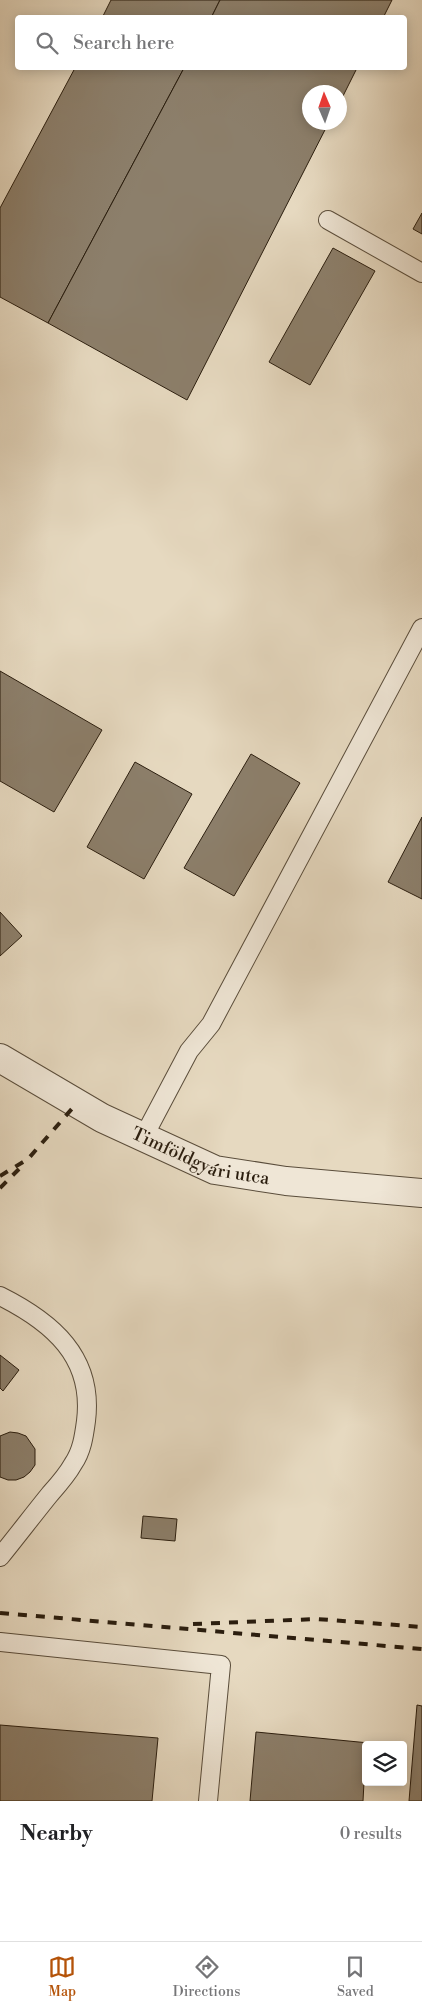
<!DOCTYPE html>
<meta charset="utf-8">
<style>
body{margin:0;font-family:"Libre Bodoni",serif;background:#f6f6f6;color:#202124}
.controls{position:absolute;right:15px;bottom:15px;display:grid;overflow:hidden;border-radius:5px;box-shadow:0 2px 12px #0003}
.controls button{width:45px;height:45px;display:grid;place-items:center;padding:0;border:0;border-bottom:1px solid #e0e0e0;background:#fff;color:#202124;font:25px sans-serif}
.compass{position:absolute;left:302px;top:85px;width:45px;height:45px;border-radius:50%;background:#fff;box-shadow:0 2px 12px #0003;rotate:358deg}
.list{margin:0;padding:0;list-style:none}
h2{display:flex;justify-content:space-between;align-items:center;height:65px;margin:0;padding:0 20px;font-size:21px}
h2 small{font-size:16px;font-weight:400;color:#757577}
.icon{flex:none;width:28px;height:28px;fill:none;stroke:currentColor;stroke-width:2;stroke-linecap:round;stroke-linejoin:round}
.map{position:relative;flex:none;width:422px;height:1801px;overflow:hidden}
.search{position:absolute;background:#fff;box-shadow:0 2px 12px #0003;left:15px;right:15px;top:15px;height:55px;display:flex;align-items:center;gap:12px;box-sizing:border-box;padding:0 18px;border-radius:5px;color:#757577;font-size:19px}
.sheet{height:140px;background:#fff}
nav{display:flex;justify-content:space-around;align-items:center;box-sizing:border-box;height:70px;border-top:1px solid #e0e0e0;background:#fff;font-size:14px;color:#757577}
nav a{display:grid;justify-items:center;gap:2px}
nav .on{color:#b45309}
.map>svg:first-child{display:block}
.building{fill:#8c7f6b;stroke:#2b1e0f}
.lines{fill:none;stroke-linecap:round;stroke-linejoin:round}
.service-casing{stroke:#5a4d3b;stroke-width:20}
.minor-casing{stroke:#5a4d3b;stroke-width:30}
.service{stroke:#efe6d6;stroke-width:18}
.minor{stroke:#efe6d6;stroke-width:28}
.rail{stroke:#2b1e0f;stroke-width:4;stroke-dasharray:9 9;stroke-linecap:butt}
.labels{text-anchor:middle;stroke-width:4.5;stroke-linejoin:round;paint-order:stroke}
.street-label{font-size:18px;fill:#2b1e0f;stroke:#efe6d6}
</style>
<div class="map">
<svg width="422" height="1801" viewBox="0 0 422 1801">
<rect width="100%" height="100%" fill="#e6d9c0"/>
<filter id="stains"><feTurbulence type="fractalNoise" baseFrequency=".004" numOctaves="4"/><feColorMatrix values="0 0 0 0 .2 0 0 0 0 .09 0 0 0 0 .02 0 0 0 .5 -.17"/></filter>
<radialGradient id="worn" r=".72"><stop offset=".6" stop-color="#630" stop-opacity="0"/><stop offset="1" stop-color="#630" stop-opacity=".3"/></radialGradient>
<g class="building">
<path d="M 111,0 L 220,0 L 211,18 L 102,18 Z"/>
<path d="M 220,0 L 392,0 L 383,18 L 211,18 Z"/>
<path d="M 75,68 L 184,68 L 48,323 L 0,297 L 0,208 Z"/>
<path d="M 184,68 L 357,68 L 340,102 L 340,92 L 310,92 L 310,122 L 329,122 L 187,400 L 48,323 Z"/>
<path d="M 422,213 L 422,234 L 413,229 Z"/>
<path d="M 333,248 L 375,271 L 310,385 L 269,362 Z"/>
<path d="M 0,671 L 102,730 L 54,812 L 0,781 Z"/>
<path d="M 251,754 L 300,783 L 234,896 L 184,868 Z"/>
<path d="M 135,762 L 192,794 L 144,879 L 87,847 Z"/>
<path d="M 422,817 L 422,899 L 388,882 Z"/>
<path d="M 0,912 L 22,936 L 0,956 Z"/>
<path d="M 0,1355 L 19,1370 L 3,1391 L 0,1388 Z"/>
<path d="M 10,1432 L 18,1433 L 26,1436 L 35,1449 L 35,1465 L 30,1472 L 24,1477 L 16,1480 L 8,1480 L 0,1477 L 0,1436 Z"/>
<path d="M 143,1516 L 177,1519 L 175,1541 L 141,1538 Z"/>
<path d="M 417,1705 L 422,1706 L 422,1801 L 409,1801 Z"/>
<path d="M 0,1725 L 158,1738 L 152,1801 L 0,1801 Z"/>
<path d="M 256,1732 L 369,1743 L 366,1745 L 363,1801 L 250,1801 Z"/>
</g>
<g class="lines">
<defs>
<g id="service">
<path d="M 328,220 L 422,273"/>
<path d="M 143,1138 L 189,1051 L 211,1024 L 422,628"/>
<path d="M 0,1296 C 52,1322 94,1357 86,1421 C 84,1436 82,1451 73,1464 C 67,1475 58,1485 50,1494 C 33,1515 17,1536 0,1557"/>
<path d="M 0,1642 L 221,1665 L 208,1801"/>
</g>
<g id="minor">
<path id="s1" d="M 0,1058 L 102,1118 L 215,1170 L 286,1181 L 422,1193"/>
</g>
</defs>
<use href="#service" class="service-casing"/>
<use href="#minor" class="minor-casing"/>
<use href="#service" class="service"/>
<use href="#minor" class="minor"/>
<g class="rail">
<path d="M 0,1176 L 28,1159 L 77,1103"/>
<path d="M 0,1188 L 19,1169"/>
<path d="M 0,1613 L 422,1649"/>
<path d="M 193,1624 L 317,1619 L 422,1627"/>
</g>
</g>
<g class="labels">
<g class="street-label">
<text dy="6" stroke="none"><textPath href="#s1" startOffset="225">Timföldgyári utca</textPath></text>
</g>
</g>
<rect width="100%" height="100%" filter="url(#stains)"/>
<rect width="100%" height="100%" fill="url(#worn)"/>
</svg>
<div class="controls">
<button><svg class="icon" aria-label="layers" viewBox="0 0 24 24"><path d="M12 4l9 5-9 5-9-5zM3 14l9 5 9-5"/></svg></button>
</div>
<svg class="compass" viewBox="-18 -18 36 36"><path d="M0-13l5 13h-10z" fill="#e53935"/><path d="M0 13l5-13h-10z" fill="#757577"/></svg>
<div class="search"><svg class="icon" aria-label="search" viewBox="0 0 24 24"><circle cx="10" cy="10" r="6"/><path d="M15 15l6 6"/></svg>Search here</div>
</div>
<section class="sheet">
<h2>Nearby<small>0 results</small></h2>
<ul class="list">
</ul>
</section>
<nav>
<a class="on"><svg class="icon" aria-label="map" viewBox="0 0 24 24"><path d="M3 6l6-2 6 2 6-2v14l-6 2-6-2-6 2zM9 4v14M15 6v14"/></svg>Map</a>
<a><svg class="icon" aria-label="directions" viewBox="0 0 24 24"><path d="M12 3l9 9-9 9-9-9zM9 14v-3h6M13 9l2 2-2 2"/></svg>Directions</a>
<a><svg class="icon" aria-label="saved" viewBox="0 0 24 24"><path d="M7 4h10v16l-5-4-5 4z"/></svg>Saved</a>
</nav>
